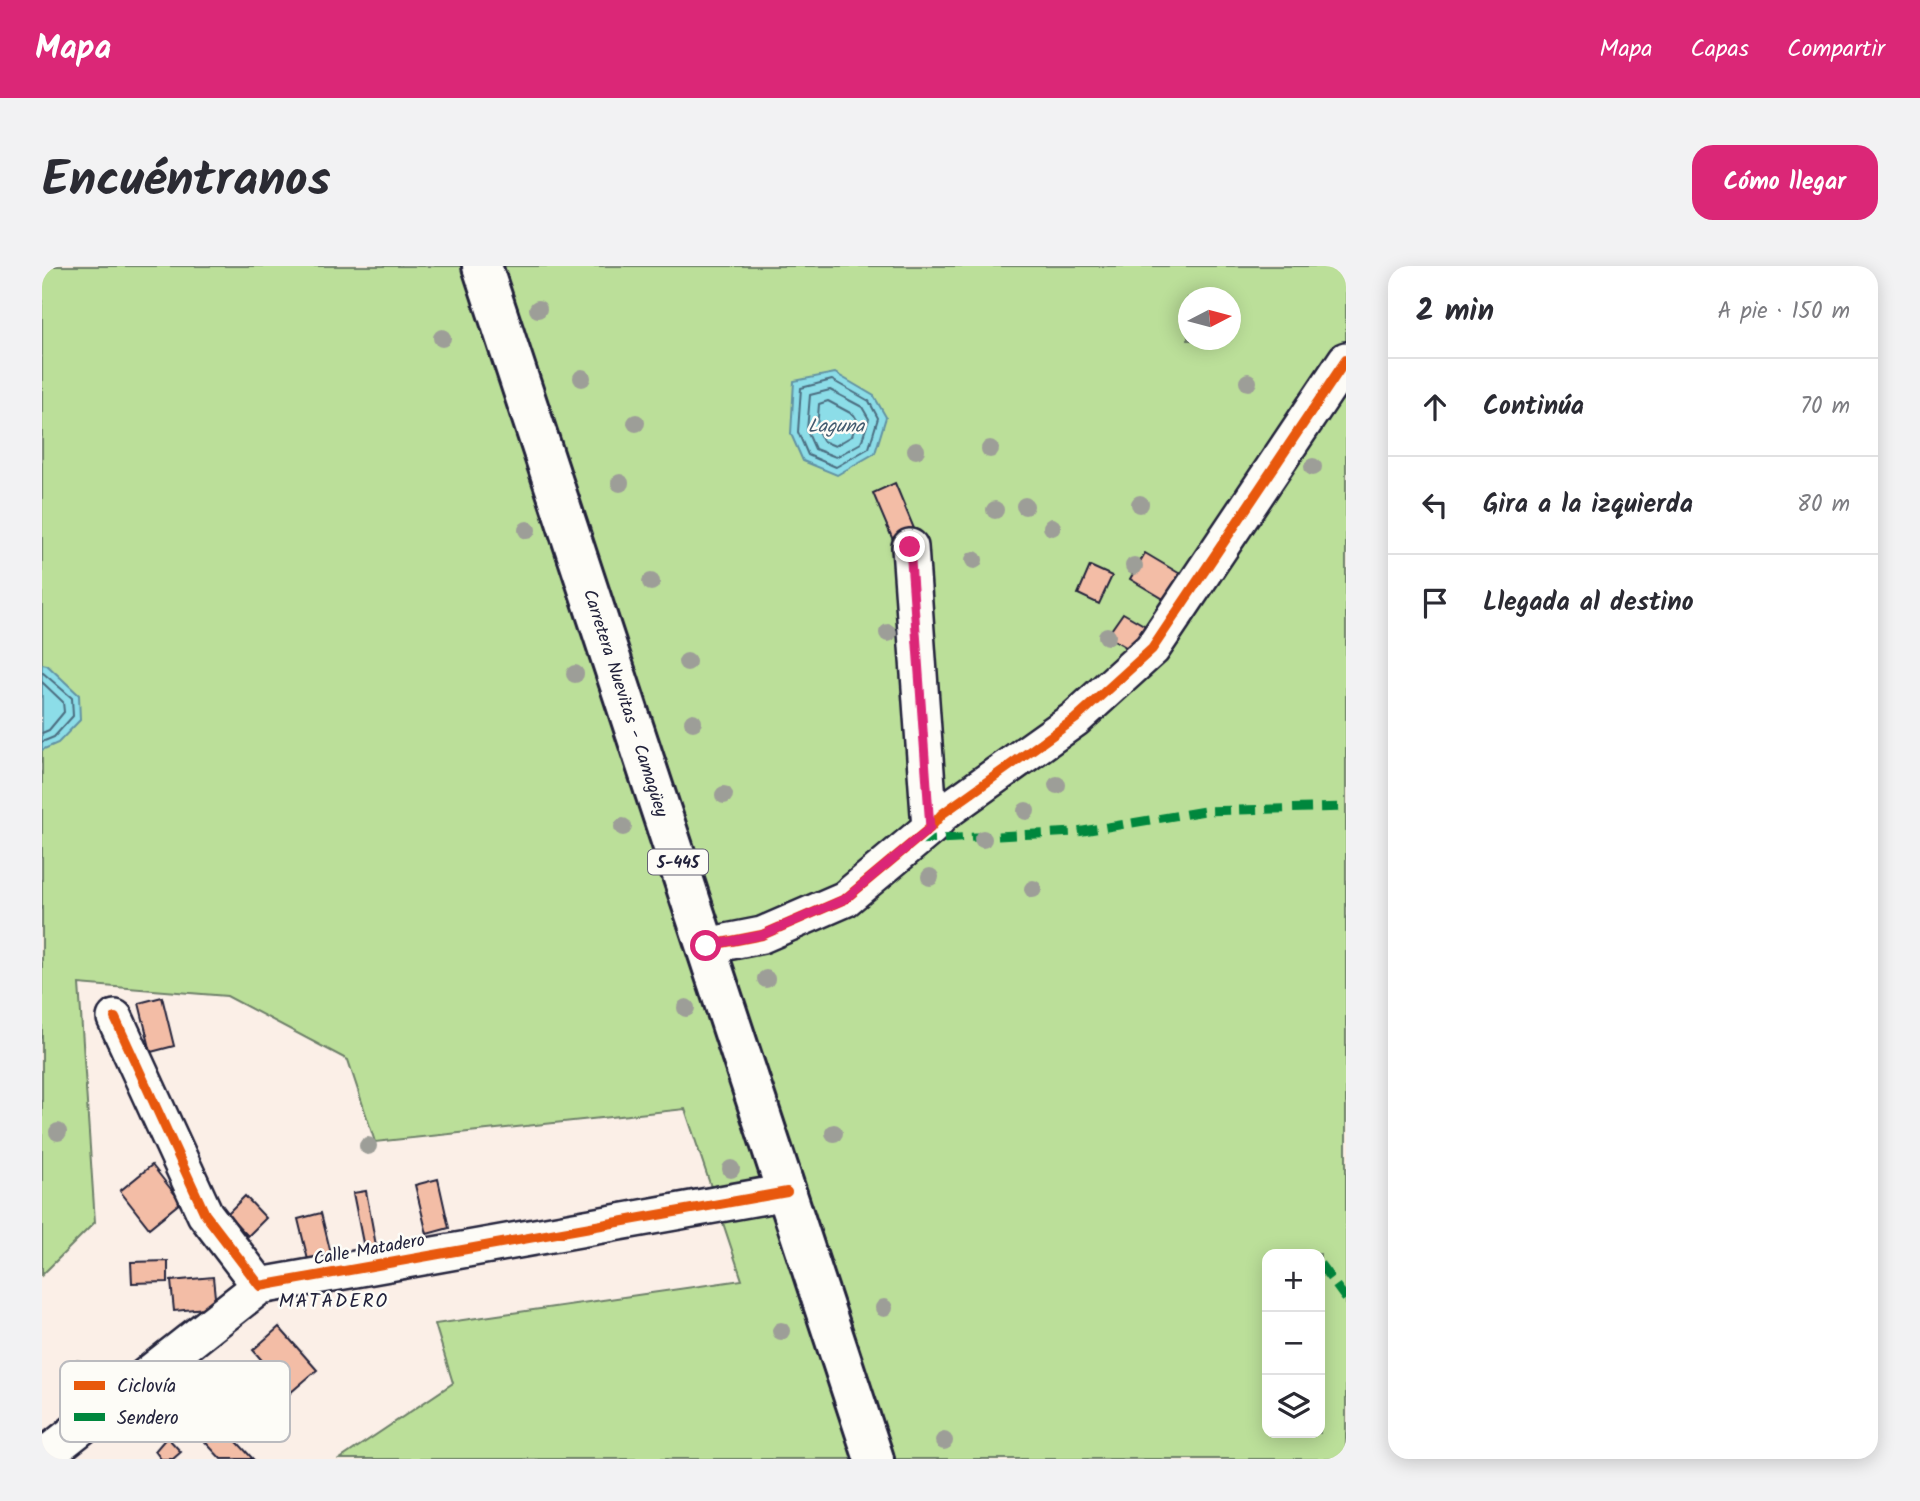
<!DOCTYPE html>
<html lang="es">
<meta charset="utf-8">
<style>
body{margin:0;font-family:Kalam,sans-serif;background:#f2f2f3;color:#2b2b33}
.controls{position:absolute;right:21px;bottom:21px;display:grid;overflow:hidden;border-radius:14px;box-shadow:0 4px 18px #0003}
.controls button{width:63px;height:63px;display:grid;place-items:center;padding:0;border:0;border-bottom:2px solid #e1e1e2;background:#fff;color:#2b2b33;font:35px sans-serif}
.compass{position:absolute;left:1136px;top:21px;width:63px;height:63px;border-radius:50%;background:#fff;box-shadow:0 4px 18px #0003;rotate:84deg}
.stop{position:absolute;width:21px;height:21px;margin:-16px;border:5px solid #db2777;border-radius:50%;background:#fff}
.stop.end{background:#db2777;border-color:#fff;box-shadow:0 2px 7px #0008}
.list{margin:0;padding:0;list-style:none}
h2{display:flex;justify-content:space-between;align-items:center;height:91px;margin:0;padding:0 28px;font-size:30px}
h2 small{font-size:23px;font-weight:400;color:#7c7c81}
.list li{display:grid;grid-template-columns:46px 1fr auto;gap:21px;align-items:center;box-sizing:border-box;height:98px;padding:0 28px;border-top:2px solid #e1e1e2}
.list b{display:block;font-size:26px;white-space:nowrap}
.list em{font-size:23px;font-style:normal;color:#7c7c81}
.icon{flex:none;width:38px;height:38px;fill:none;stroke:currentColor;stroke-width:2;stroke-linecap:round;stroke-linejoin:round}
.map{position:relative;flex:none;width:1304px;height:1193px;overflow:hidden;border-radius:21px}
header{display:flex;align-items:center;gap:42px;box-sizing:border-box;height:98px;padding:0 35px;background:#db2777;color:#fff}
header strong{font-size:33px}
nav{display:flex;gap:38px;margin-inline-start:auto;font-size:24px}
.intro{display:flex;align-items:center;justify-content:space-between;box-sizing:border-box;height:168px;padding:0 42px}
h1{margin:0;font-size:49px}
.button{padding:18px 32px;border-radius:21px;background:#db2777;color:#fff;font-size:24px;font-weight:700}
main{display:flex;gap:42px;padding:0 42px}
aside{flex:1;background:#fff;border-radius:21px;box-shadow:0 4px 18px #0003}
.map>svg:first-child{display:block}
.green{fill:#bbdf99;stroke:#6e806a;stroke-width:2;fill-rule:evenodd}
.water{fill:#8cdde8;stroke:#6292a3;stroke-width:2}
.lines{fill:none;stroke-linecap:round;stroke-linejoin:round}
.shore{stroke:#4c6d80;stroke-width:2}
.building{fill:#f3bda6;stroke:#22223b;stroke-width:2}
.minor-casing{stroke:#22223b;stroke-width:40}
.highway-casing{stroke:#22223b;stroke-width:44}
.minor{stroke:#fdfcf7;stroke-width:35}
.highway{stroke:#fdfcf7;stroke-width:38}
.quiet{stroke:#00873e;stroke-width:9;stroke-dasharray:18 9;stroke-linecap:butt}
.cycleway-casing{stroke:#fdfcf7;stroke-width:15}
.cycleway{stroke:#e8590c;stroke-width:10}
.tree{fill:#9d9e98}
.route{stroke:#db2777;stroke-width:9}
.labels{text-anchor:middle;stroke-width:5;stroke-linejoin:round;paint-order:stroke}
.shield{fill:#fdfcf7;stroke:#646373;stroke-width:2}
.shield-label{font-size:16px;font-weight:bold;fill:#22223b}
.street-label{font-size:18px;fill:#22223b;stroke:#fdfcf7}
.water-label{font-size:19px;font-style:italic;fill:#425a6f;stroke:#fdfcf7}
.neighbourhood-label{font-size:19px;letter-spacing:2px;fill:#22223b;stroke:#fdfcf7}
.key{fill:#fdfcf7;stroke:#bbbbbf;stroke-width:2}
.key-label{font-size:19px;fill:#22223b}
</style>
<header>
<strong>Mapa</strong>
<nav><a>Mapa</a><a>Capas</a><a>Compartir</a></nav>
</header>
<div class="intro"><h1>Encuéntranos</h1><a class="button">Cómo llegar</a></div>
<main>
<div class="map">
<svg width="1304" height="1193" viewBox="0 0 1304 1193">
<rect width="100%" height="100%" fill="#fbefe7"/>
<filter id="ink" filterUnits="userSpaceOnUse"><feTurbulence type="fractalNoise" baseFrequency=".0143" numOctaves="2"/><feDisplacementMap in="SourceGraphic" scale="14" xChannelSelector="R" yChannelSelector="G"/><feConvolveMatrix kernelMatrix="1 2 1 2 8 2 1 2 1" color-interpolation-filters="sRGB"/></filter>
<g filter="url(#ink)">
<path class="green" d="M 0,0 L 1304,0 L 1304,1193 L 298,1193 L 411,1117 L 393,1058 L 700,1014 L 643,843 L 333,876 L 306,794 L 185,730 L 37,718 L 53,956 L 0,1009 ZM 1146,32 L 1188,32 L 1188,74 L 1146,74 ZM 1225,988 L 1278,988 L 1278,1167 L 1225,1167 Z"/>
<g class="water">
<path d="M 793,107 L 832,130 L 844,151 L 833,187 L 795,209 L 761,195 L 749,168 L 752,115 Z"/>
<path d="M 0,398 L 5,399 L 37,429 L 38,454 L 16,477 L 0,484 Z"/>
</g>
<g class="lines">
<g class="shore">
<path d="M 790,114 L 827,135 L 836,152 L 827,182 L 794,201 L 766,189 L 756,166 L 759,122 Z"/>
<path d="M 788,124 L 820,141 L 827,153 L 819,177 L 794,191 L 773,183 L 765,165 L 768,129 Z"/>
<path d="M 786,135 L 812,149 L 815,154 L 810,170 L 793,180 L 781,175 L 775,163 L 777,138 Z"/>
<path d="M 0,406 L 30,432 L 31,450 L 12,471 L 0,476"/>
<path d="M 0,416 L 21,436 L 22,446 L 7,464 L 0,467"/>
</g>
</g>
<g class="building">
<path d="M 853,217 L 878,277 L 856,286 L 831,227 Z"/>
<path d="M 1103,287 L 1140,309 L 1125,335 L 1088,313 Z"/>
<path d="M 1048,300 L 1070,310 L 1057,338 L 1036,328 Z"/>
<path d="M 1081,347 L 1107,362 L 1091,385 L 1065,370 Z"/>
<path d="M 120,731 L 132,780 L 109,786 L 97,737 Z"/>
<path d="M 110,899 L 139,936 L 107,962 L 78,925 Z"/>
<path d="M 396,913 L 407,962 L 385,968 L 373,919 Z"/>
<path d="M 324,925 L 335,985 L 323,987 L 311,927 Z"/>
<path d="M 203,930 L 224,952 L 206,970 L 185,948 Z"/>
<path d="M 279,947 L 291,996 L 268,1002 L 256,953 Z"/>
<path d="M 126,995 L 126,1016 L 90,1017 L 89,996 Z"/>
<path d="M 171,1011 L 174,1041 L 132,1045 L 129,1015 Z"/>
<path d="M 237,1061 L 275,1104 L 248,1127 L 211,1084 Z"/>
<path d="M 157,1135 L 211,1193 L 179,1193 L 140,1151 Z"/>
<path d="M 125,1171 L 139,1186 L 131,1193 L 119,1193 L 113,1185 Z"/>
</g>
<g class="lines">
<defs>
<g id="minor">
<path d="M 868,281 L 888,562"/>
<path d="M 664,680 L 720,669 L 803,633 L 888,562 L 900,548 L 1033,453 L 1110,383 L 1304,94"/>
<path d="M 73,752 L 163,948 L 218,1020 L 745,926"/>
<path d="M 0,1192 L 218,1020"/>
</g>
<path id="highway" d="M 440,0 L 832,1193"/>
</defs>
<use href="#minor" class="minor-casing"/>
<use href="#highway" class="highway-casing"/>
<use href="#minor" class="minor"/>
<use href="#highway" class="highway"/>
<g class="quiet">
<path d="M 875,574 L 1035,566 L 1163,545 L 1304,541"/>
<path d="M 1278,998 L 1304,1033"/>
</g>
<defs>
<g id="cycleway">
<path d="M 664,680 L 720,669 L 803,633 L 888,562 L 900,548 L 1033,453 L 1110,383 L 1304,94"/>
<path d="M 73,752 L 163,948 L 218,1020 L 745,926"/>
</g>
</defs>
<use href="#cycleway" class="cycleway-casing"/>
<use href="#cycleway" class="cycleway"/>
</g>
<g class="tree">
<circle cx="496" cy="43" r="9"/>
<circle cx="400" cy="72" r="9"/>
<circle cx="540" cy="112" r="9"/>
<circle cx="1206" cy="116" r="9"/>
<circle cx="594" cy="157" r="9"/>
<circle cx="948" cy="183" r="9"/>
<circle cx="874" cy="184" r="9"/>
<circle cx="1271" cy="201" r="9"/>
<circle cx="578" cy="217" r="9"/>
<circle cx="1098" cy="238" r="9"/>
<circle cx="983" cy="240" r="9"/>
<circle cx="953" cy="244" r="9"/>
<circle cx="1010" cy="261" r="9"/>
<circle cx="485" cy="264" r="9"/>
<circle cx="932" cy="294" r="9"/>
<circle cx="1092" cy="300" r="9"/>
<circle cx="609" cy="316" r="9"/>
<circle cx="846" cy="367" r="9"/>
<circle cx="1065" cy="370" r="9"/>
<circle cx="645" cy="396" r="9"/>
<circle cx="533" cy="408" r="9"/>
<circle cx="651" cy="456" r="9"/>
<circle cx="1015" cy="519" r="9"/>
<circle cx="682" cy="529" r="9"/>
<circle cx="984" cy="545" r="9"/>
<circle cx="581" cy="561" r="9"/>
<circle cx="941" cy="573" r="9"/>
<circle cx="888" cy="611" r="9"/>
<circle cx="991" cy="623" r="9"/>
<circle cx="724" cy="713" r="9"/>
<circle cx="644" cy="742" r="9"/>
<circle cx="16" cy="866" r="9"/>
<circle cx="792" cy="867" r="9"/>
<circle cx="326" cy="880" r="9"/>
<circle cx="689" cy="903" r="9"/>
<circle cx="842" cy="1042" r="9"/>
<circle cx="739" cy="1065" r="9"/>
<circle cx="35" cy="1102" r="9"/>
<circle cx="902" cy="1175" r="9"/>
</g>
</g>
<g class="lines" filter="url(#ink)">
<path class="route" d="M 664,680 L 720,669 L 803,633 L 888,562 L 868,281"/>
</g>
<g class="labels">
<rect class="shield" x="606" y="583.5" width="60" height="25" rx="5"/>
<g class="shield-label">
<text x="636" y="602">5-445</text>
</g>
<g class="street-label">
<text transform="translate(584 437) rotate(72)" y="6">Carretera Nuevitas - Camagüey</text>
<text transform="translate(327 983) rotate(-10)" y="6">Calle Matadero</text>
</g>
<g class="water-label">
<text x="794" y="166">Laguna</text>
</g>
<g class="neighbourhood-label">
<text x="292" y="1041">MATADERO</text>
</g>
</g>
<rect x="18" y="1095" width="230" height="81" rx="10" class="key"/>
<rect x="32" y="1115" width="31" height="9" fill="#e8590c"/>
<rect x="32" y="1147" width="31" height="8" fill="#00873e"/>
<g class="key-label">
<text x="75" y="1126">Ciclovía</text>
<text x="75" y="1158">Sendero</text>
</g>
</svg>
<div class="controls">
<button>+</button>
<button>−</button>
<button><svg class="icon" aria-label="layers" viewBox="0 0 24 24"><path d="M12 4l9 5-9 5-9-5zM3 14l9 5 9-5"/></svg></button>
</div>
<svg class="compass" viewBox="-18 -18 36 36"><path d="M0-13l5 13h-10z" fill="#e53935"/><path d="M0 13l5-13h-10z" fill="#7c7c81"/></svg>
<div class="stop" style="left:664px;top:680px"></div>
<div class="stop end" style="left:868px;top:281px"></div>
</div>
<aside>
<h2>2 min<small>A pie · 150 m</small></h2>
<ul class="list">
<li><svg class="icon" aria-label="ahead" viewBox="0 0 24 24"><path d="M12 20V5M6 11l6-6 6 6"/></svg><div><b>Continúa</b></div><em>70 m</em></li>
<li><svg class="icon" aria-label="left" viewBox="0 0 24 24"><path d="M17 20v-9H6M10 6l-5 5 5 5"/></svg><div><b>Gira a la izquierda</b></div><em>80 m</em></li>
<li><svg class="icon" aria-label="arrive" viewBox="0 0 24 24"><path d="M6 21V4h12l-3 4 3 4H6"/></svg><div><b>Llegada al destino</b></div></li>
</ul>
</aside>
</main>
